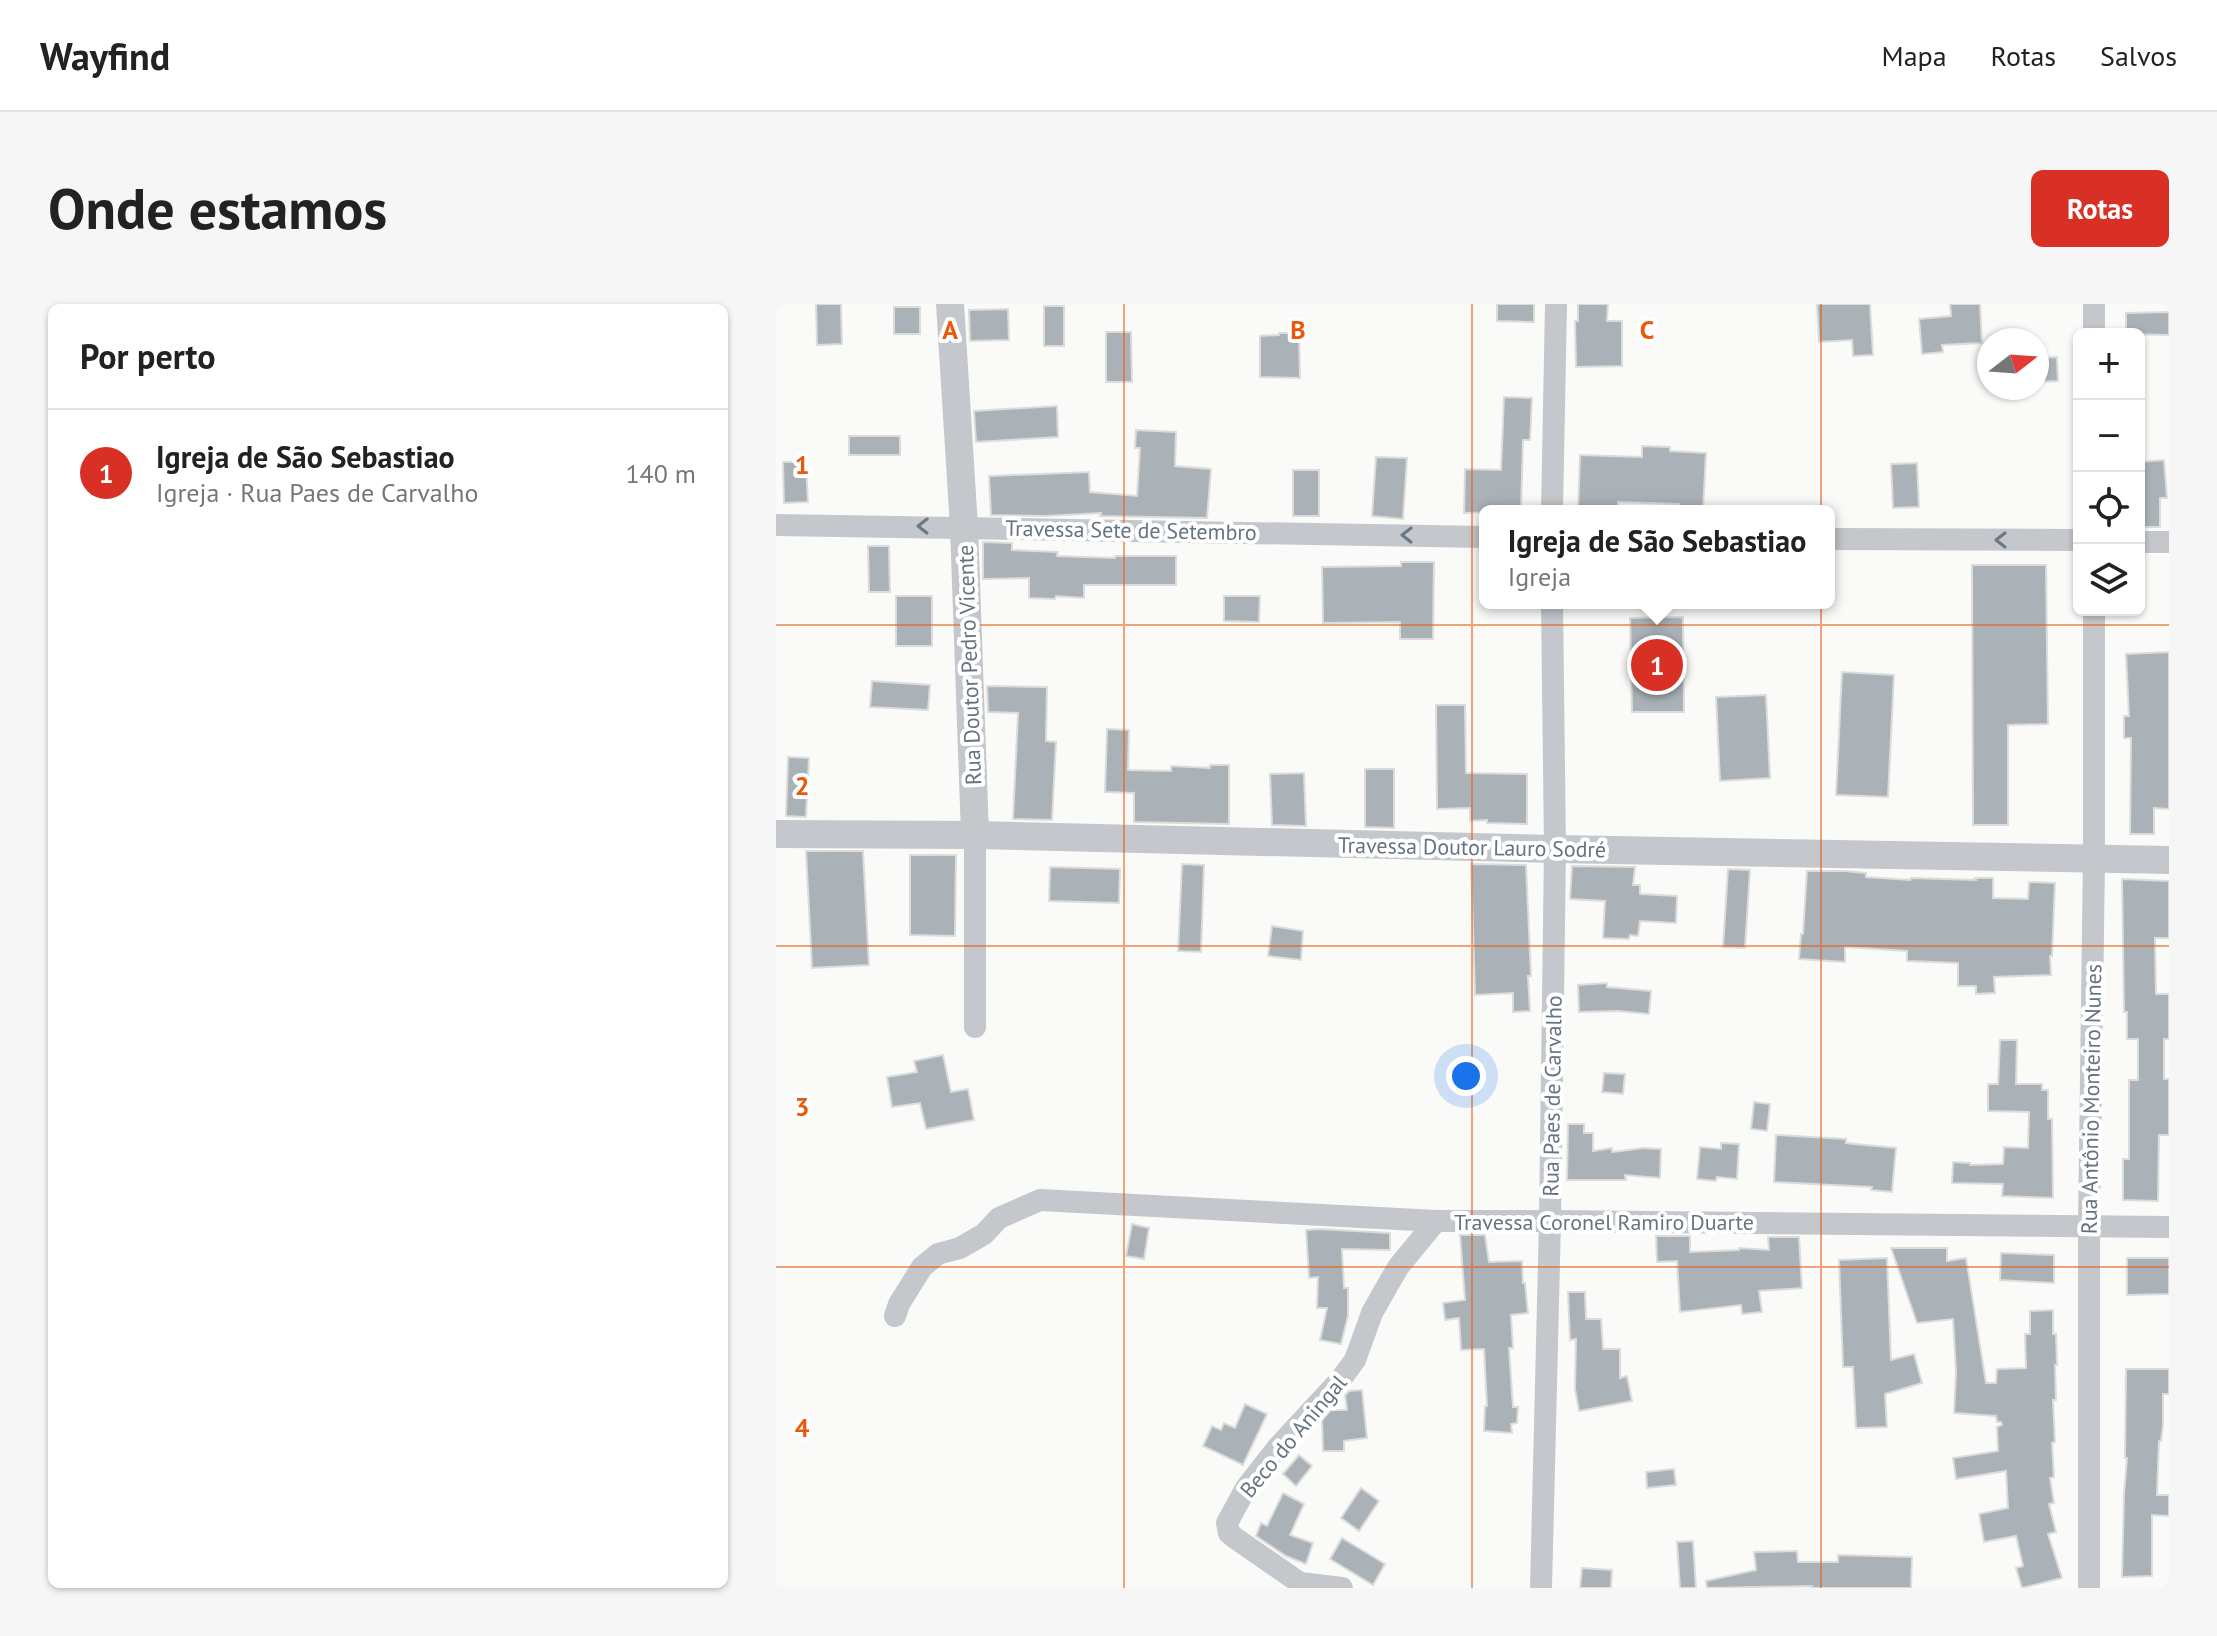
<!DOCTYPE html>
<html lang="pt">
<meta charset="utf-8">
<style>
body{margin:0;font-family:"PT Sans",sans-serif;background:#f6f6f6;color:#222}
.controls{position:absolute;right:24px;top:24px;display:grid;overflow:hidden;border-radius:12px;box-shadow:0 2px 6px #0004}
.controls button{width:72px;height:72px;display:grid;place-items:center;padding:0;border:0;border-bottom:2px solid #e0e0e0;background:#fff;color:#222;font:40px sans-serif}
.compass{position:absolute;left:1201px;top:24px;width:72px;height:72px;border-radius:50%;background:#fff;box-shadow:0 2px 6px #0004;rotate:73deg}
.you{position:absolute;left:690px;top:772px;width:28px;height:28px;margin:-20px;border:6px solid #fff;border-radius:50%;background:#1a73e8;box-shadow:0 0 0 12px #1a73e833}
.badge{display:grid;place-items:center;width:52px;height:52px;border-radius:50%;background:#d93025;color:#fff;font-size:26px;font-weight:700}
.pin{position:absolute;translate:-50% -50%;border:4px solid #fff;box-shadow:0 2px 8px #0006}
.popup{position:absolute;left:703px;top:201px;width:356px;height:104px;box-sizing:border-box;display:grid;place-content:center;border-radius:12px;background:#fff;filter:drop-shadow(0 2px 6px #0005);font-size:26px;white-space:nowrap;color:#767676}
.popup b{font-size:30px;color:#222}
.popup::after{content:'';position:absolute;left:50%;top:100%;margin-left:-16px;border:16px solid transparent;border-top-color:#fff}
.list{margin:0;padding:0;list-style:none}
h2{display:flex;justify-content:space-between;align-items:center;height:104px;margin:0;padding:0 32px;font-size:34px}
h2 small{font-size:26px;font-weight:400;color:#767676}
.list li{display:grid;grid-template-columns:52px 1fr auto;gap:24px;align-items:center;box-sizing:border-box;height:128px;padding:0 32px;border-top:2px solid #e0e0e0}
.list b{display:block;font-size:30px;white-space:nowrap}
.list p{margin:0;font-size:26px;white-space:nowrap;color:#767676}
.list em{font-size:26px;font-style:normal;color:#767676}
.icon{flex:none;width:44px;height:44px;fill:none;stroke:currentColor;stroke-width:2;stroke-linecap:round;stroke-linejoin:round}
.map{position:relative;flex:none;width:1393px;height:1284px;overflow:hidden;border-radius:12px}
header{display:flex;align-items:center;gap:48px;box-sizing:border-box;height:112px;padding:0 40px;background:#fff;border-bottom:2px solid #e0e0e0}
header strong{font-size:38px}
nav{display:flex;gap:44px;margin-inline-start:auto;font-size:28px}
.intro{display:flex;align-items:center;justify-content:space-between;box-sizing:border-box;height:192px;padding:0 48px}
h1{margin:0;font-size:56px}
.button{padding:20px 36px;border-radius:12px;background:#d93025;color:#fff;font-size:28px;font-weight:700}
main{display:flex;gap:48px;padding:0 48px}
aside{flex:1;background:#fff;border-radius:12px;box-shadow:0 2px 6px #0004}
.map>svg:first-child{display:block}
.building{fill:#aab2b8;stroke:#dcdcda;stroke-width:2}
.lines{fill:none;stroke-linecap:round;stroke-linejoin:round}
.minor{stroke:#c4c7cb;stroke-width:22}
.tertiary{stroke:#c4c7cb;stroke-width:28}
.oneway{stroke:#6b7885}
.grid{fill:none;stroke:#e8590c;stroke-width:2;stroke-opacity:0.55}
.labels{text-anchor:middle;stroke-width:8;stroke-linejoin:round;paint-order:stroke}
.street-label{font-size:22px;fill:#667481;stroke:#fff}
.grid-label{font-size:26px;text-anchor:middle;font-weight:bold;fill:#e8590c;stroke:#fff;stroke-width:8;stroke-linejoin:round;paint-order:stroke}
</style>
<header>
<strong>Wayfind</strong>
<nav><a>Mapa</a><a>Rotas</a><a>Salvos</a></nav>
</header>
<div class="intro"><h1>Onde estamos</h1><a class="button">Rotas</a></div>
<main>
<aside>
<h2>Por perto<small></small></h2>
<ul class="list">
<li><span class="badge">1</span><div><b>Igreja de São Sebastiao</b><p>Igreja · Rua Paes de Carvalho</p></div><em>140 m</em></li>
</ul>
</aside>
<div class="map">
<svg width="1393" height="1284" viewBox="0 0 1393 1284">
<rect width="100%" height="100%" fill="#fafaf8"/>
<g class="building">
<path d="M 40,0 L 65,0 L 66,40 L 41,41 Z"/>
<path d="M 721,0 L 758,0 L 758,18 L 721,17 Z"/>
<path d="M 802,0 L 832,0 L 831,17 L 846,17 L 846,62 L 800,63 L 799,17 L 802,17 Z"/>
<path d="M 1041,0 L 1094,0 L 1097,51 L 1077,52 L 1076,36 L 1043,38 Z"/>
<path d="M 1174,0 L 1204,0 L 1206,39 L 1166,41 L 1167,48 L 1146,50 L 1143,15 L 1175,12 Z"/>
<rect x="268" y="2" width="20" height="40"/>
<rect x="118" y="3" width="26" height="27"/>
<path d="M 232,5 L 233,36 L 194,37 L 193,6 Z"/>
<path d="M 1393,8 L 1393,31 L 1350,30 L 1350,9 Z"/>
<path d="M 330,28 L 355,28 L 356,78 L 330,78 Z"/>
<path d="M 503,29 L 523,29 L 524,74 L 484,73 L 484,32 L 503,31 Z"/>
<path d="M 1281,53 L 1282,77 L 1261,78 L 1261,54 Z"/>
<path d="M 728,93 L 756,94 L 754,136 L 747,136 L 745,207 L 688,209 L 689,165 L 725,166 Z"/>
<path d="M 281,102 L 282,133 L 200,138 L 198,107 Z"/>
<path d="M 360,126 L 400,128 L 399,162 L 435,165 L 431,214 L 324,212 L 325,209 L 268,212 L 215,211 L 213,172 L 313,168 L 314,188 L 361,192 L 364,144 L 359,144 Z"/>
<rect x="73" y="132" width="51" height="19"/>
<path d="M 866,142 L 894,143 L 894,147 L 930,149 L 927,207 L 902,207 L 903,200 L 842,198 L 842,207 L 802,207 L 804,151 L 866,153 Z"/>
<path d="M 600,153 L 631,154 L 627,215 L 596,212 Z"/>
<path d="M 1388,156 L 1391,194 L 1384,194 L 1384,223 L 1363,223 L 1363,158 Z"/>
<path d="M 7,158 L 30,158 L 32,198 L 8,199 Z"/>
<path d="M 1141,159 L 1143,203 L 1117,204 L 1115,160 Z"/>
<rect x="517" y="166" width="26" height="46"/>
<path d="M 207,238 L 236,239 L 236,246 L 282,248 L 281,252 L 339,254 L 339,252 L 400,252 L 400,281 L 308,281 L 308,294 L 280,292 L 279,295 L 253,294 L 253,274 L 207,275 Z"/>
<path d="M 92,242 L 113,242 L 114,288 L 93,288 Z"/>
<path d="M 625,258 L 658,258 L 657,335 L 624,335 L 624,318 L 547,319 L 546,263 L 625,262 Z"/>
<path d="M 1196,261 L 1270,261 L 1272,420 L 1232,421 L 1232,521 L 1197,521 Z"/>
<rect x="120" y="292" width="36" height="50"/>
<path d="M 448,292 L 484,292 L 483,318 L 448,317 Z"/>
<path d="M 907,313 L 908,408 L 856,408 L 854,314 Z"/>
<path d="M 1393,348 L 1393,505 L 1378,504 L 1378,530 L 1354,530 L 1355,434 L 1348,434 L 1348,412 L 1353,412 L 1350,350 Z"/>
<path d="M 1066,368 L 1118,371 L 1112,493 L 1060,491 Z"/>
<path d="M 96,377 L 154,381 L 152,406 L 94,403 Z"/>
<path d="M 211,382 L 271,383 L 270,437 L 280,438 L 276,516 L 237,515 L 242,409 L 212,408 Z"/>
<path d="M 990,391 L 994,474 L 944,477 L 940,393 Z"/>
<path d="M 660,401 L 689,401 L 690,469 L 751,470 L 751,520 L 711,519 L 711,516 L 694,517 L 694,504 L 661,505 Z"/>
<path d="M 331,425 L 353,426 L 352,466 L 395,467 L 395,462 L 434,464 L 434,461 L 453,461 L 453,520 L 358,518 L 358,489 L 329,488 Z"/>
<path d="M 12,453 L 33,454 L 30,513 L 10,512 Z"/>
<path d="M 589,465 L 618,465 L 618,524 L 589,523 Z"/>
<path d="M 528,469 L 530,522 L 496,521 L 494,470 Z"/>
<path d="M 30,547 L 87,547 L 93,661 L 36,664 Z"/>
<path d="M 134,551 L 180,551 L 179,632 L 134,631 Z"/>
<path d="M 406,560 L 428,561 L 425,648 L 402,647 Z"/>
<path d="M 695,560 L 750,561 L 755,672 L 752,672 L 754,707 L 737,708 L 737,689 L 699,691 Z"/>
<path d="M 796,562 L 859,563 L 857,581 L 864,581 L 864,590 L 901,592 L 900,619 L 864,617 L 862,632 L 854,631 L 853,635 L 827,634 L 829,597 L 794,595 Z"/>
<path d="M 274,563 L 344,565 L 343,599 L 273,597 Z"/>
<path d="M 952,565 L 974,566 L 969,644 L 947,643 Z"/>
<path d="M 1031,567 L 1069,567 L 1090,569 L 1090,573 L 1134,576 L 1135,574 L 1200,576 L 1199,574 L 1217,574 L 1217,594 L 1252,595 L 1253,578 L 1279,579 L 1276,652 L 1274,652 L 1275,671 L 1218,673 L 1219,689 L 1200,690 L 1200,682 L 1182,682 L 1182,659 L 1131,657 L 1131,647 L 1069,643 L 1069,658 L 1023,655 L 1025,630 L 1027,630 Z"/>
<path d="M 1346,575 L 1393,577 L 1393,634 L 1379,634 L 1380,690 L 1393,690 L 1393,735 L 1388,735 L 1388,775 L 1393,775 L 1393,831 L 1383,831 L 1382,897 L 1347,896 L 1347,855 L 1353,855 L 1353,776 L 1362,776 L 1362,735 L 1351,735 L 1351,708 L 1348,708 Z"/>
<path d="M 496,622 L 527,627 L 525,656 L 492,652 Z"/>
<path d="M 831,679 L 831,683 L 875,687 L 873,710 L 842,707 L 803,708 L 802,681 Z"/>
<path d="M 1224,736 L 1241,736 L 1240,780 L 1266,780 L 1266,786 L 1272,786 L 1272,815 L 1276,815 L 1277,894 L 1226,892 L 1227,880 L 1176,879 L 1177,858 L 1194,859 L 1194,861 L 1227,860 L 1228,843 L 1252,844 L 1253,808 L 1212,807 L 1212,780 L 1222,780 Z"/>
<path d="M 167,751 L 175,788 L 192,785 L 198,816 L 150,825 L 144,799 L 116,803 L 111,773 L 141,768 L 138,757 Z"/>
<path d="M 828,769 L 849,770 L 847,790 L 826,788 Z"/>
<path d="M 978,798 L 994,800 L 991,827 L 975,825 Z"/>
<path d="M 792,820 L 808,820 L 808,829 L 817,829 L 817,847 L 836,844 L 836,848 L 868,844 L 885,845 L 884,874 L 849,871 L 850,876 L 791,876 Z"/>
<path d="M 1000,831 L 1070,835 L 1070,839 L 1120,844 L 1116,888 L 1095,886 L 1096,883 L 998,878 Z"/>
<path d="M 945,839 L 963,840 L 961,875 L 941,873 L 940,877 L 921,875 L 924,843 L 945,845 Z"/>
<path d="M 356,920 L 373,924 L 368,955 L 350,952 Z"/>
<path d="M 543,925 L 614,929 L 614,946 L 566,945 L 568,984 L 572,984 L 572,1012 L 565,1040 L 544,1036 L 551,1004 L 541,1004 L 542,973 L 533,974 L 530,926 Z"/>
<path d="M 684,931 L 709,931 L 713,958 L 746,957 L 747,979 L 749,979 L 752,1009 L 735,1011 L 737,1044 L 733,1044 L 737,1103 L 742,1103 L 741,1119 L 735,1120 L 736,1129 L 708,1127 L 709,1102 L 711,1102 L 708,1045 L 685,1046 L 683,1014 L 669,1016 L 667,999 L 689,996 Z"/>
<path d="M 880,932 L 914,932 L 914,948 L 963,946 L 963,944 L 993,946 L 992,933 L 1023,933 L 1026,984 L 983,987 L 986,1008 L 966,1010 L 965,1001 L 904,1008 L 901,957 L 881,958 Z"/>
<path d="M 1115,944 L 1171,944 L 1171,957 L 1190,954 L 1210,1079 L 1220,1079 L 1221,1065 L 1250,1064 L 1249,1030 L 1254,1030 L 1254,1007 L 1277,1006 L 1277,1030 L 1280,1030 L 1281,1061 L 1279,1061 L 1280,1096 L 1277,1096 L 1279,1138 L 1276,1139 L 1278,1173 L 1274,1174 L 1278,1199 L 1273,1200 L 1280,1228 L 1272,1230 L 1286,1274 L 1246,1284 L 1240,1264 L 1247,1262 L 1240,1232 L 1208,1238 L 1203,1210 L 1232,1204 L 1230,1167 L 1180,1175 L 1177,1154 L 1222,1147 L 1221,1123 L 1226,1121 L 1225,1118 L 1221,1118 L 1220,1112 L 1178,1109 L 1180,1068 L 1177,1015 L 1141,1019 Z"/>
<path d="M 1225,949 L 1278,951 L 1278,979 L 1224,976 Z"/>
<path d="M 1111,954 L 1115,1056 L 1138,1050 L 1146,1079 L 1109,1090 L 1111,1123 L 1080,1124 L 1077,1063 L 1067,1063 L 1063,956 Z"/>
<path d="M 1351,954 L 1393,954 L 1393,990 L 1351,991 Z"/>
<path d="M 792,988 L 809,988 L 810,1015 L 825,1015 L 827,1045 L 844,1045 L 844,1074 L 851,1072 L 856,1097 L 803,1107 L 799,1085 L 800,1035 L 794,1036 Z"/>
<path d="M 1350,1065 L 1393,1065 L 1393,1090 L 1387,1090 L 1387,1122 L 1385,1137 L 1383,1137 L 1381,1191 L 1393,1191 L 1393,1212 L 1376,1211 L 1376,1272 L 1346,1273 L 1348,1190 L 1351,1154 L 1349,1154 Z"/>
<path d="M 586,1086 L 591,1134 L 568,1137 L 568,1147 L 547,1147 L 546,1116 L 555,1106 L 571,1106 L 569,1091 L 573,1087 Z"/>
<path d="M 469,1100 L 491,1110 L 467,1161 L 427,1142 L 436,1122 L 445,1126 L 448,1119 L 459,1124 Z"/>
<path d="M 523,1151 L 536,1162 L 520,1182 L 507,1170 Z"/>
<path d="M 898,1165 L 900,1181 L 871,1184 L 870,1168 Z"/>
<path d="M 585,1184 L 603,1197 L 583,1227 L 565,1214 Z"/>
<path d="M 507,1189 L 528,1200 L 514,1231 L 537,1239 L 530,1260 L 510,1252 L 480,1232 L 485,1219 L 491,1222 Z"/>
<path d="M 566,1234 L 609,1260 L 597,1281 L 554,1255 Z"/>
<path d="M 917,1237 L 920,1284 L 904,1284 L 901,1238 Z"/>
<path d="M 1021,1247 L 1022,1258 L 1062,1258 L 1062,1251 L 1136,1253 L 1135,1284 L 1036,1284 L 1036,1282 L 931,1284 L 930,1277 L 980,1266 L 978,1248 Z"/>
<path d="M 806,1264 L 836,1266 L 835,1284 L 804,1284 Z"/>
</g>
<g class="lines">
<g class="minor">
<path d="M 1318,30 L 1318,0"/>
<path d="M 776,207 L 780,0"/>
<path d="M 0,221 L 709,233"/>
<path d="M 1053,235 L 1303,236"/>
<path d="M 1363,238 L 1393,238"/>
<path d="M 199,723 L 199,531"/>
<path d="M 119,1012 L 123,1000 L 146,963 L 162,950 L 184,944 L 208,930 L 223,914 L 264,896 L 660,917 L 774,917 L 1393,923"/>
<path d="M 524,1279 L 459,1234 L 453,1229 L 451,1219 L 470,1184 L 502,1143 L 565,1075 L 579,1056 L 596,1009 L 614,977 L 623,962 L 660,917"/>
<path d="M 524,1279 L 566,1284"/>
<path d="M 765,1284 L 774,917 L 779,545 L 776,299"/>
<path d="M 1313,1284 L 1313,921 L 1318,554 L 1318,306"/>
</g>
<g class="tertiary">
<path d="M 174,0 L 188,223 L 199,531"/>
<path d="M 0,530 L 199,531 L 779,545 L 1393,556"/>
</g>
</g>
<defs><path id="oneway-chevron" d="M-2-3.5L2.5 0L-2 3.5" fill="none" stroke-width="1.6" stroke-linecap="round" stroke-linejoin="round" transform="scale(2)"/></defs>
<g class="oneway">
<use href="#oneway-chevron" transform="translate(147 222) rotate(-179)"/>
<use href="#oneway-chevron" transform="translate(631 231) rotate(-179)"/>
<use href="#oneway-chevron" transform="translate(1225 236) rotate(-180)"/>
</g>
<path class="grid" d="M 348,0 L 348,1284M 696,0 L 696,1284M 1045,0 L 1045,1284M 0,321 L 1393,321M 0,642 L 1393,642M 0,963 L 1393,963"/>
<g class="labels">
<g class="street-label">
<text transform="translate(355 226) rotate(1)" y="8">Travessa Sete de Setembro</text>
<text transform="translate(193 361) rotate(-92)" y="8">Rua Doutor Pedro Vicente</text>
<text transform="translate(696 543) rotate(1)" y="8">Travessa Doutor Lauro Sodré</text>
<text transform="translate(776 792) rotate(-89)" y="8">Rua Paes de Carvalho</text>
<text transform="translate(1315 795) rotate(-89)" y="8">Rua Antônio Monteiro Nunes</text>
<text x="828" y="926">Travessa Coronel Ramiro Duarte</text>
<text transform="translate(517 1132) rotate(-50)" y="8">Beco do Aningal</text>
</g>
</g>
<g class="grid-label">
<text x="174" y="35">A</text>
<text x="522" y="35">B</text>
<text x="871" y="35">C</text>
<text x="26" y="170">1</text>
<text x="26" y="491">2</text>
<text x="26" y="812">3</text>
<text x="26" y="1133">4</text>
</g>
</svg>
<div class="controls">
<button>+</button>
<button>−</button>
<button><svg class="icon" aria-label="locate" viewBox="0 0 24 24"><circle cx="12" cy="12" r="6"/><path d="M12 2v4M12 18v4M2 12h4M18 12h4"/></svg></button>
<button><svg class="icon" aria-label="layers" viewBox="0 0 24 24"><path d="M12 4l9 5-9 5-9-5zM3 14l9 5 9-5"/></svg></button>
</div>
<svg class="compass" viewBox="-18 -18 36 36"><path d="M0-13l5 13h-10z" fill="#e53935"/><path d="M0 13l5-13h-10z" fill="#767676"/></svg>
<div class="you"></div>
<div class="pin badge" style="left:881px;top:361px">1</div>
<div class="popup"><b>Igreja de São Sebastiao</b>Igreja</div>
</div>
</main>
